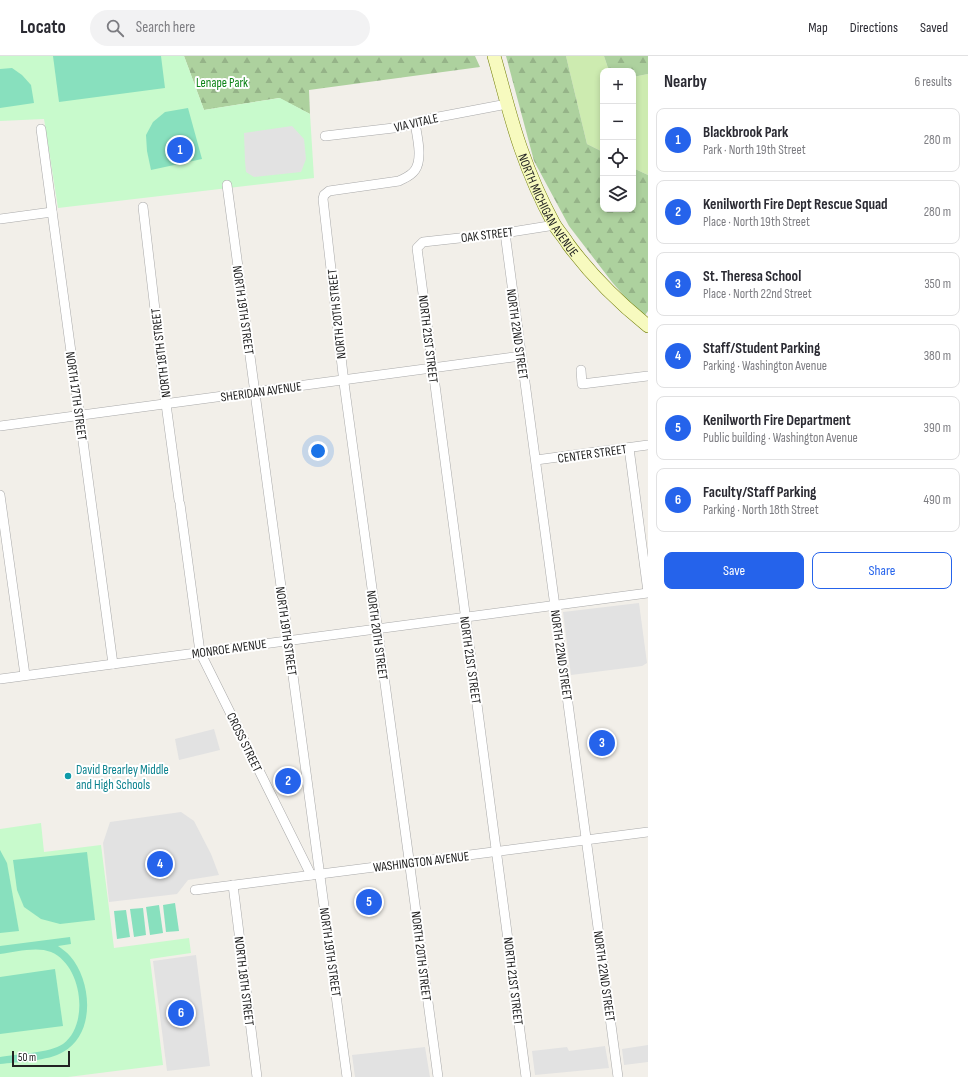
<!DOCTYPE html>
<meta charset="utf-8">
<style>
body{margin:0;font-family:"Sofia Sans Condensed",sans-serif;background:#f2f2f3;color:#2b2b33}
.controls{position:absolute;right:12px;top:12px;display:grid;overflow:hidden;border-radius:8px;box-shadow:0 2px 6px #0003}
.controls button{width:36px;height:36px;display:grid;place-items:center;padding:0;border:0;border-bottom:1px solid #e1e1e2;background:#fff;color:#2b2b33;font:20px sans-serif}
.scale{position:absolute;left:12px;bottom:10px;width:58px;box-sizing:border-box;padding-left:4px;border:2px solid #222;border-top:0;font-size:11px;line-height:14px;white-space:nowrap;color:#222;-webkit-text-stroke:3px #fff;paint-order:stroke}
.you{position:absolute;left:318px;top:395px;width:14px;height:14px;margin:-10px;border:3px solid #fff;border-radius:50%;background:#1a73e8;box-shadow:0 0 0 6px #1a73e833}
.badge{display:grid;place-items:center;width:26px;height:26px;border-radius:50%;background:#2563eb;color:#fff;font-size:13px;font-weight:700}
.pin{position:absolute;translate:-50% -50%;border:2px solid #fff;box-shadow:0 1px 4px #0006}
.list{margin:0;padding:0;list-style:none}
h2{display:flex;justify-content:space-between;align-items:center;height:52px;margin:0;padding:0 16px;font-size:17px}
h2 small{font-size:13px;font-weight:400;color:#7c7c81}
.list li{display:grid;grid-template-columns:26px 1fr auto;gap:12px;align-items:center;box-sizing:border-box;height:64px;margin:0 8px 8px;padding:0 8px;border:1px solid #e1e1e2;border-radius:8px}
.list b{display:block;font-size:15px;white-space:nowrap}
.list p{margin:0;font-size:13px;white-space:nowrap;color:#7c7c81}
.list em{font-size:13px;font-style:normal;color:#7c7c81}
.actions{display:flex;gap:8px;padding:12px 16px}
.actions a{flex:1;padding:9px 0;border:1px solid #2563eb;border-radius:8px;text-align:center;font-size:14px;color:#2563eb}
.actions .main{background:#2563eb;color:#fff}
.icon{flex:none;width:22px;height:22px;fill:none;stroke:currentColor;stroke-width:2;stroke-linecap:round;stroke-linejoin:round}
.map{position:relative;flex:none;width:648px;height:1021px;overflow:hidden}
header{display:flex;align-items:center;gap:24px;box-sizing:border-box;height:56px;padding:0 20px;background:#fff;border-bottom:1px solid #e1e1e2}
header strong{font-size:19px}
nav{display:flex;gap:22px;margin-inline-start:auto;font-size:14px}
.search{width:280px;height:36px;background:#f2f2f3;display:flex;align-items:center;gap:10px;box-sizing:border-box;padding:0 14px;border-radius:22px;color:#7c7c81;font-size:15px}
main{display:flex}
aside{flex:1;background:#fff}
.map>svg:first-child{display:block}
.grass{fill:#cdebb0}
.forest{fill:url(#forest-firs)}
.park{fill:#c8facc}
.pitch{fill:#88e0be}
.parking{fill:#e2e2e2}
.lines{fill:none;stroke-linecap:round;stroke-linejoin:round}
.street-casing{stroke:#a9a9a9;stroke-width:10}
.secondary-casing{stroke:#707d05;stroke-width:14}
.street{stroke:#fff;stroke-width:9}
.secondary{stroke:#f7fabf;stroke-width:13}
.culture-dot{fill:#0f9aa8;stroke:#fff;stroke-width:1.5}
.labels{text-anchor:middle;stroke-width:4;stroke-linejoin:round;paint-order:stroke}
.park-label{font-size:13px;fill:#0c8416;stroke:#fff}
.street-label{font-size:13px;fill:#222;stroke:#fff}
.culture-label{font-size:13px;fill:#0d838f;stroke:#fff;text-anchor:start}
</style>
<header>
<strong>Locato</strong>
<div class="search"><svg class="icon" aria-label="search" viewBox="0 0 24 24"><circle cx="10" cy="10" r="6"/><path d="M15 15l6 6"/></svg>Search here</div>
<nav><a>Map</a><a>Directions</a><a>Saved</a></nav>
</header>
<main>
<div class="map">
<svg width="648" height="1021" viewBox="0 0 648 1021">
<defs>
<pattern id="forest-firs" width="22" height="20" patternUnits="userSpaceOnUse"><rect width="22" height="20" fill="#add19e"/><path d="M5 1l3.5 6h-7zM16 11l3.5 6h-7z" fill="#95b388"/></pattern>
</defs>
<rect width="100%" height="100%" fill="#f2efe9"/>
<g class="grass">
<path d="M 566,0 L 604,0 L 609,15 L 603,15 L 603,96 L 587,88 Z"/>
<path d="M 648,18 L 648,119 L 633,112 L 633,21 Z"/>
</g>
<g class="forest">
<path d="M 184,0 L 475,0 L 480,11 L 309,34 L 310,58 L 279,42 L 204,54 Z"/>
<path d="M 506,0 L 566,0 L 587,88 L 603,96 L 603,153 L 633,153 L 633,112 L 648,119 L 648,255 L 643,262 L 612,226 L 569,170 L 534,105 Z"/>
<path d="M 604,0 L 648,0 L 648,18 L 633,21 L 633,15 L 609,15 Z"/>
</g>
<g class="park">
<path d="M 0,0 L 184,0 L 204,54 L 280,42 L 310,58 L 314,122 L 58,152 L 44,63 L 0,65 Z"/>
<path d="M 41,767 L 44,796 L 101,789 L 114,892 L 189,882 L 191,897 L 150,903 L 163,1009 L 68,1021 L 0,1021 L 0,773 Z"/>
</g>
<g class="pitch">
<path d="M 53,0 L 161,0 L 165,32 L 59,46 Z"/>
<path d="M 12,12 L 22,19 L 31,29 L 34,47 L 0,52 L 0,13 Z"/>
<path d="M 188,52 L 202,103 L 151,114 L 147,95 L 146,79 L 153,66 L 165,56 Z"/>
<path d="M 0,794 L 7,807 L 19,875 L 0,877 Z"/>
<path d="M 87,796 L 95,864 L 60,868 L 41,863 L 24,851 L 17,834 L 13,804 Z"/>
<path d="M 175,847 L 179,875 L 166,876 L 163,849 Z"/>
<path d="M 159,849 L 163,877 L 150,879 L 146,851 Z"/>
<path d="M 143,852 L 146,879 L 134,881 L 130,853 Z"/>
<path d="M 126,854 L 130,881 L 117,883 L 114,855 Z"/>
<path d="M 70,881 L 71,888 L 58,890 C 62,893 67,896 70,900 C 92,925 96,978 63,996 C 49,1005 17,1006 0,1008 L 0,1001 C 16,998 50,997 63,988 C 90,968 82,909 51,896 C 37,890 15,896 0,898 L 0,890 Z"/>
<path d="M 55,913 L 63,970 L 0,978 L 0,921 Z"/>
</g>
<g class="parking">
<path d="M 292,70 L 304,83 L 306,103 L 301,116 L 254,121 L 246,116 L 245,105 L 244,77 Z"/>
<path d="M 639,547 L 647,607 L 642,610 L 571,619 L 563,556 Z"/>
<path d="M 214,673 L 220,694 L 179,704 L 175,683 Z"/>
<path d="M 181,756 L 194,765 L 211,798 L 219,819 L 188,824 L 177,838 L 109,846 L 103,787 L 110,766 Z"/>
<path d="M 196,899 L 210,1010 L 167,1015 L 153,905 Z"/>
<path d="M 648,989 L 648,1006 L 624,1009 L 622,993 Z"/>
<path d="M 605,990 L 609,1012 L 535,1019 L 532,995 L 567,991 L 569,995 Z"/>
<path d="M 425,991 L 430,1021 L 355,1021 L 352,999 Z"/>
</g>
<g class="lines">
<defs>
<g id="street">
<path d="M 415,67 C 417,80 423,103 415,114 C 411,120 405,122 399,125 L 329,135 L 324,139 L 323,143 L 344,327 L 408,796 L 438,1021"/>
<path d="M 41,73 L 113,608"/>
<path d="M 325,80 L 402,71 L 428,63 L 507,48"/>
<path d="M 227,129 L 347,1021"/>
<path d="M 143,151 L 166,348 L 179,444"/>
<path d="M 0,163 L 52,156"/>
<path d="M 505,177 L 618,1021"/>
<path d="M 581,314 L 582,328 L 648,320"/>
<path d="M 0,370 L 521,300"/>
<path d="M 629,392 L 648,536"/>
<path d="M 536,404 L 648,389"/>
<path d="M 0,439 L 25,619"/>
<path d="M 180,448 L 200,596 L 311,819"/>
<path d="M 0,623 L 648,537"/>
<path d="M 233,829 L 257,1021"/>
<path d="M 195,834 L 648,776"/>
<path d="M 526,1021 L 417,192 L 423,186 L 505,177 L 555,169"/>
</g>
<g id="secondary">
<path id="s1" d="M 494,0 C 503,31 510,62 521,93 C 530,119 541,144 554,168 C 558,175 564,181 568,188 C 591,219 618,246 648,270"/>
</g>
</defs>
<use href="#street" class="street-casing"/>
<use href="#secondary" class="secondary-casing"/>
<use href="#street" class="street"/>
<use href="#secondary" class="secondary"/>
</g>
<circle class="culture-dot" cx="68" cy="720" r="4"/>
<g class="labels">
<g class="park-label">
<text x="222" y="31">Lenape Park</text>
</g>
<g class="street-label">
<text transform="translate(416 66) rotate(-13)" y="5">VIA VITALE</text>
<text dy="5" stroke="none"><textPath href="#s1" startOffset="159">NORTH MICHIGAN AVENUE</textPath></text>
<text transform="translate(487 178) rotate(-7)" y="5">OAK STREET</text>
<text transform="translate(244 254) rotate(82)" y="5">NORTH 19TH STREET</text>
<text transform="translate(336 258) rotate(-96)" y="5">NORTH 20TH STREET</text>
<text transform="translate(518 278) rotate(82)" y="5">NORTH 22ND STREET</text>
<text transform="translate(429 283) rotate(83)" y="5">NORTH 21ST STREET</text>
<text transform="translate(160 297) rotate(-97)" y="5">NORTH 18TH STREET</text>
<text transform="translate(261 335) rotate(-8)" y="5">SHERIDAN AVENUE</text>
<text transform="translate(77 340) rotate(82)" y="5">NORTH 17TH STREET</text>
<text transform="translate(592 397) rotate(-8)" y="5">CENTER STREET</text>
<text transform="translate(287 575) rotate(82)" y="5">NORTH 19TH STREET</text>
<text transform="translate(378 579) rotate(82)" y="5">NORTH 20TH STREET</text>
<text transform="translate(229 592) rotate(-8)" y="5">MONROE AVENUE</text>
<text transform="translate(562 599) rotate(82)" y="5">NORTH 22ND STREET</text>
<text transform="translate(471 604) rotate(82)" y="5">NORTH 21ST STREET</text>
<text transform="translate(245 686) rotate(64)" y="5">CROSS STREET</text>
<text transform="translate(421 805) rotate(-7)" y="5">WASHINGTON AVENUE</text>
<text transform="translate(331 896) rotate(82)" y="5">NORTH 19TH STREET</text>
<text transform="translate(422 900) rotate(83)" y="5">NORTH 20TH STREET</text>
<text transform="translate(605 920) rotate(82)" y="5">NORTH 22ND STREET</text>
<text transform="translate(245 925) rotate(83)" y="5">NORTH 18TH STREET</text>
<text transform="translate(514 925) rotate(83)" y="5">NORTH 21ST STREET</text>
</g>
<g class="culture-label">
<text x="76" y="718">David Brearley Middle<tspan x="76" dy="15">and High Schools</tspan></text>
</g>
</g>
</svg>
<div class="controls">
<button>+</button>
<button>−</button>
<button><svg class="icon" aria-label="locate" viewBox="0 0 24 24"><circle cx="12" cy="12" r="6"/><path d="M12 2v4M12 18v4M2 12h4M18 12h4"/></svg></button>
<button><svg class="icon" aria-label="layers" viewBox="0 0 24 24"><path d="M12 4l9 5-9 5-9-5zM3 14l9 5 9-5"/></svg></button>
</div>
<div class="scale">50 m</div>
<div class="you"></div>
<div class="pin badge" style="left:180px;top:94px">1</div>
<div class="pin badge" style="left:288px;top:725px">2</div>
<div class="pin badge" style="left:602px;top:687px">3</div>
<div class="pin badge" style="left:160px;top:808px">4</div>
<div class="pin badge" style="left:369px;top:846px">5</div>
<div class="pin badge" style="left:181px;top:957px">6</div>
</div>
<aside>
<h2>Nearby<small>6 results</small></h2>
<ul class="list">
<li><span class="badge">1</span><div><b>Blackbrook Park</b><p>Park · North 19th Street</p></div><em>280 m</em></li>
<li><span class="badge">2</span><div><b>Kenilworth Fire Dept Rescue Squad</b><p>Place · North 19th Street</p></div><em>280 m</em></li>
<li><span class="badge">3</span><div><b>St. Theresa School</b><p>Place · North 22nd Street</p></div><em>350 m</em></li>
<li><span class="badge">4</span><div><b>Staff/Student Parking</b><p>Parking · Washington Avenue</p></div><em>380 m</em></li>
<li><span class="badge">5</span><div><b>Kenilworth Fire Department</b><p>Public building · Washington Avenue</p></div><em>390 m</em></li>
<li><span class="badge">6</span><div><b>Faculty/Staff Parking</b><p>Parking · North 18th Street</p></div><em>490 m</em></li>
</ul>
<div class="actions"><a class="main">Save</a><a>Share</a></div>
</aside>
</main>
